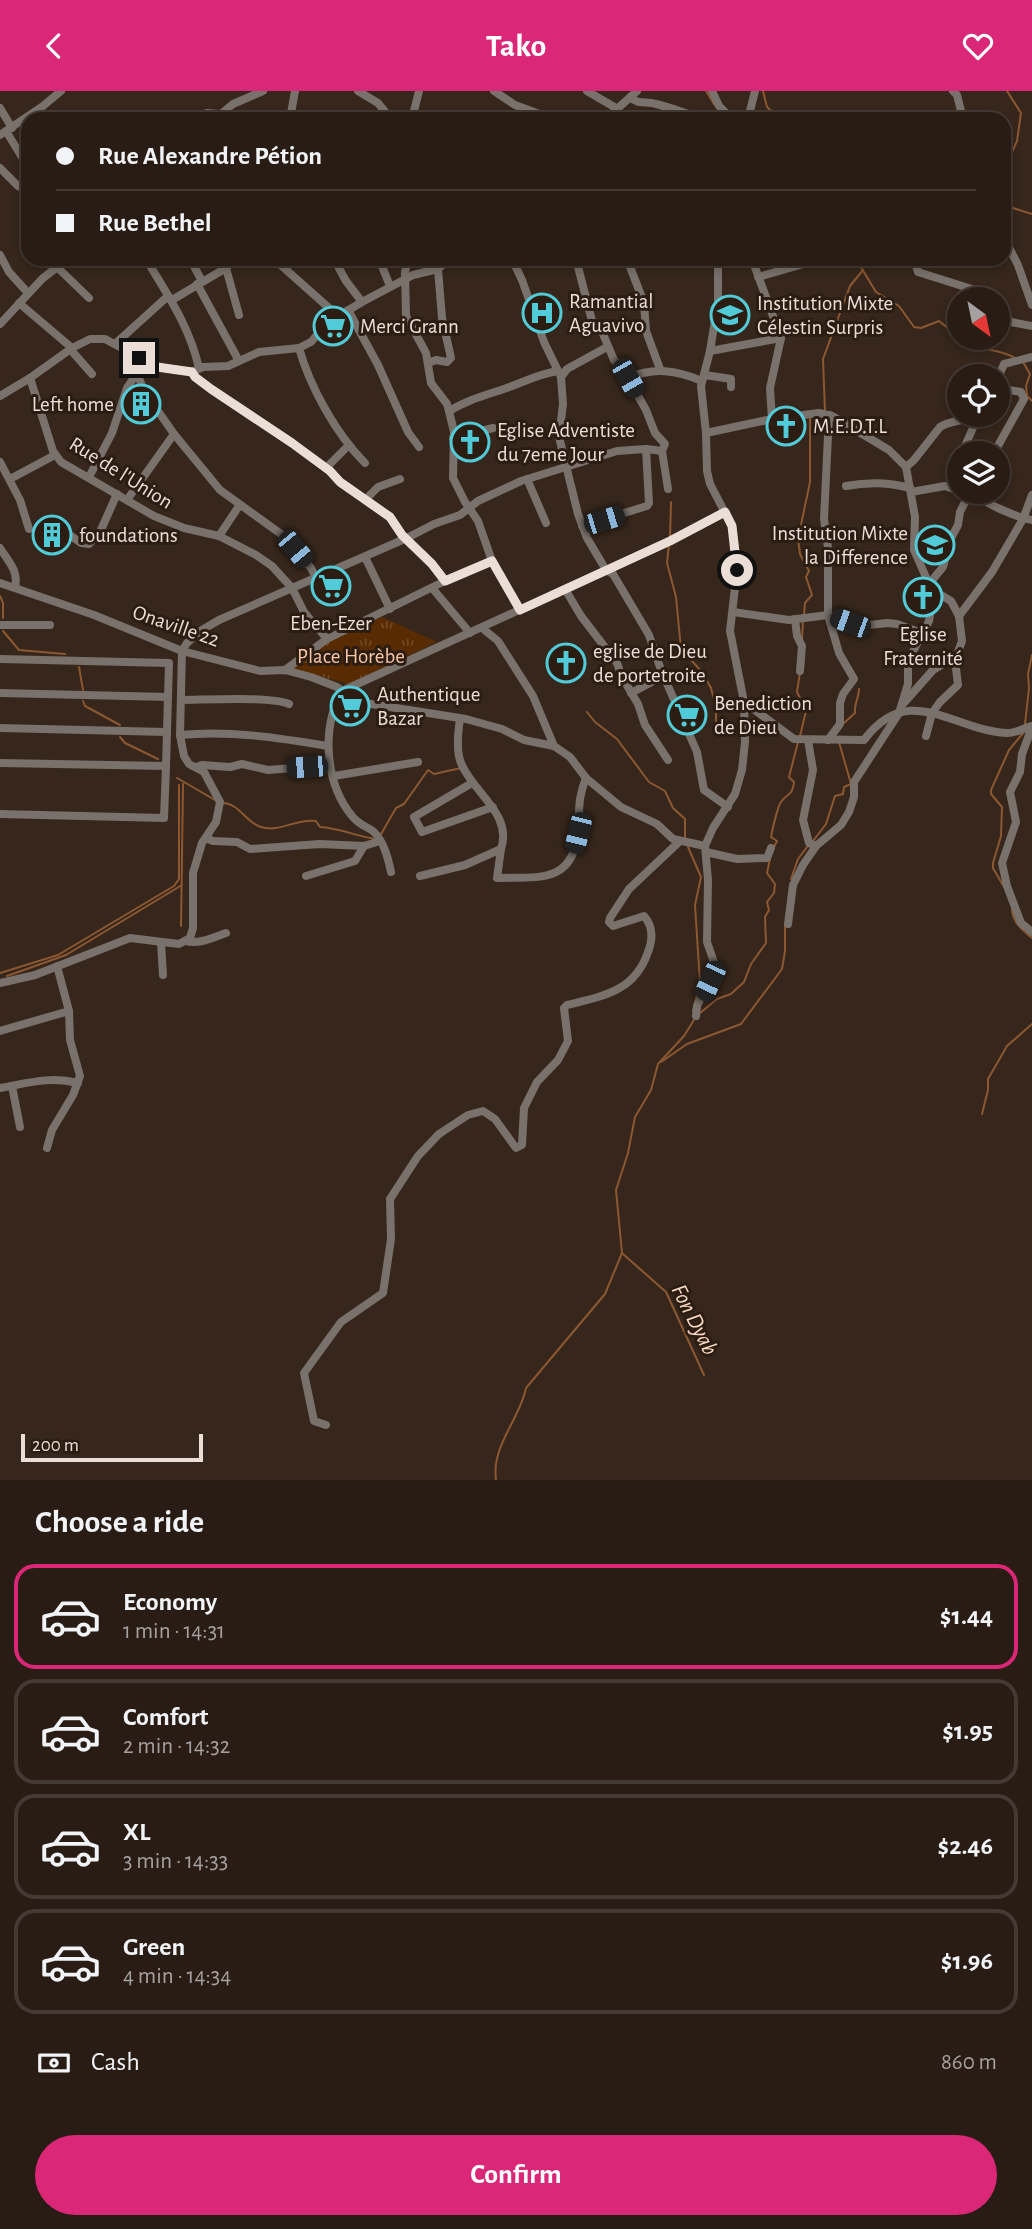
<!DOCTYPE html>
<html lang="en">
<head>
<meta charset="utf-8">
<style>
	:root { --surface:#281c14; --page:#342922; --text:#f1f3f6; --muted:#a5a1a0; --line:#443a34; --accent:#db2777 }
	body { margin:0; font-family:"Alegreya Sans",sans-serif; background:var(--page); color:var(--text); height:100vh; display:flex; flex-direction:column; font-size:26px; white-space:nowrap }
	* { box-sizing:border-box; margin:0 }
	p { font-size:23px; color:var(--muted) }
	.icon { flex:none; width:38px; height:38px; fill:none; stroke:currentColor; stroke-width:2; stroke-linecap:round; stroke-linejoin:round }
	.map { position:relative; height:1389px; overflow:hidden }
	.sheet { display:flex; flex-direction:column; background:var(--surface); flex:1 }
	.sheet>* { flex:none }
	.hud { position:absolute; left:21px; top:21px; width:990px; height:154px; border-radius:21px; box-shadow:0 4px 10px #0003,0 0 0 2px var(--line); display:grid; align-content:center; height:154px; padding:0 35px; background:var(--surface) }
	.needle { width:46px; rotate:147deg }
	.buttons { position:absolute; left:947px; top:196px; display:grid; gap:14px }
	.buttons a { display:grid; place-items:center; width:63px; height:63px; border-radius:50%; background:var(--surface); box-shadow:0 4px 10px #0003,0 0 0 2px var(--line); font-size:35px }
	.scale { position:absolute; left:21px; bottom:18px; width:182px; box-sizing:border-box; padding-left:7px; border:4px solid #eaded7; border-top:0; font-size:19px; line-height:24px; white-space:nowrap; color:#eaded7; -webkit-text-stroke:5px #2c1d12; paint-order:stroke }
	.end { position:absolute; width:32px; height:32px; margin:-16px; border:9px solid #eaded7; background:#111; box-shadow:0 0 0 4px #111 }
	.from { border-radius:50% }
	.car { position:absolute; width:21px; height:42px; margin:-21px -10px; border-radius:9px; box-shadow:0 0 5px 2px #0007; background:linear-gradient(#222 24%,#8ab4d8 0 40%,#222 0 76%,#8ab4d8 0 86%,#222 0) }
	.hud b { display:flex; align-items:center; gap:24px; height:66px; font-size:26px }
	.hud b+b { border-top:2px solid var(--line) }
	.hud i { width:18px; height:18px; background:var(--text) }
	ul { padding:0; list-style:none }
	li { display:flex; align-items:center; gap:21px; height:105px; margin:0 14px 10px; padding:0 21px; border:4px solid var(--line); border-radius:21px }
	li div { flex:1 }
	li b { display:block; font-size:26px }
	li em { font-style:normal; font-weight:700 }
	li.active { border-color:var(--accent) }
	li>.icon { width:63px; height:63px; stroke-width:1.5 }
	h2 { padding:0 35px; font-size:32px; line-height:84px }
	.pay { display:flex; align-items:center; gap:18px; height:77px; padding:0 35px; font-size:26px }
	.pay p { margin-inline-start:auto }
	.primary-button { display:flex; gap:14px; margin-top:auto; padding:14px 35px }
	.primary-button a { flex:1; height:80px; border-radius:42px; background:var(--accent); color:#fff; font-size:28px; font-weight:700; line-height:80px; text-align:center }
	header { display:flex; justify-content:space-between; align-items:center; height:91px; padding:0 35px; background:var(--accent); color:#fff; font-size:32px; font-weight:700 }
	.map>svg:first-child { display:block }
	.park { fill:url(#park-tufts) }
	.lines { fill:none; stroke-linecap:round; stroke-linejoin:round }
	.stream { stroke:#8c5832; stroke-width:2 }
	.minor { stroke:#79716b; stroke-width:8 }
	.route { stroke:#eaded7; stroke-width:9 }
	.labels { text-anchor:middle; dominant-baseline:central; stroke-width:6; stroke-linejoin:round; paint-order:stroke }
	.poi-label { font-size:21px; fill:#eaded7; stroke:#2c1d12; text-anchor:start }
	.street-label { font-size:21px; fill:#eaded7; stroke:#2c1d12 }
	.park-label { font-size:21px; fill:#f6c6a6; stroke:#2c1d12 }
	.water-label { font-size:23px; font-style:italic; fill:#fbdac5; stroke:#2c1d12 }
</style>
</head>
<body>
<header><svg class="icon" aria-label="back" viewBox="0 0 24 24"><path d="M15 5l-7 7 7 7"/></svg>Tako<svg class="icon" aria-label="heart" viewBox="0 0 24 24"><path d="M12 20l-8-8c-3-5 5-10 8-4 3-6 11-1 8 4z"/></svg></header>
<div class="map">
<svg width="1032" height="1389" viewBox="0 0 1032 1389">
	<defs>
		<pattern id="park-tufts" width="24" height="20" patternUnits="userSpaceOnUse" patternTransform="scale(1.75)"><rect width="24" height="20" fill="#592b02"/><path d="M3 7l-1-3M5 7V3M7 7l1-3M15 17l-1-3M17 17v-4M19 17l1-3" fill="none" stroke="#714926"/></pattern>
	</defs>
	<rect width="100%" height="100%" fill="#36261b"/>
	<path class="park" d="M382 526 437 551 348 593 290 577 323 552Z"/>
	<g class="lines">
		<g class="stream">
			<path d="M706 0 714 13"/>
			<path d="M763 0 767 16 780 28"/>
			<path d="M1004 79 1017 50 1021 22 1007 0"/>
			<path d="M1004 106 1013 117 1032 123"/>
			<path d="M856 168 876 201 899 215 914 236 921 237 939 230 959 246"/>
			<path d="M959 247C975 261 997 256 1015 267"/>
			<path d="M1023 271 1030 283 1026 295 1027 305 1032 310"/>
			<path d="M825 321 823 268 850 195 863 179"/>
			<path d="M670 447 671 411"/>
			<path d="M669 452 667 472 676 506 681 558 702 581 711 597 716 616V631"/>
			<path d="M0 505 3 512V527"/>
			<path d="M804 524 805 512 812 504 806 486 809 480 800 463 798 448 810 391V328"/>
			<path d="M3 540 19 559 65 563"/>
			<path d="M802 548 803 529"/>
			<path d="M79 576 83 599"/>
			<path d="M83 610 85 615 120 634"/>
			<path d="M587 621 595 631 617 648 649 691 665 700 673 717 685 728V747"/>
			<path d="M843 633 855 622C854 613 859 606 859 598"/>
			<path d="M1025 633 1029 597 1028 583 1032 564"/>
			<path d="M800 645 806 620 797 601 800 581"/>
			<path d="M120 646 125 652 158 668"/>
			<path d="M177 687 215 709"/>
			<path d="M223 712C239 712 246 732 261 736 280 742 296 727 316 730L320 736C339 737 356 745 375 748"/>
			<path d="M380 745 396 717 404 713 428 679 434 683 461 677"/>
			<path d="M813 750 826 733 835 705 843 703 844 696 851 693 839 651"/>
			<path d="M688 756 701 786 695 814 700 892 693 920"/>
			<path d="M774 756 777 750 771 746C772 740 778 714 781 711 788 701 792 706 794 691L789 686 798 651"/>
			<path d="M791 788 798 768 807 756"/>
			<path d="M1004 796 993 777V772L1001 745 1002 716 991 703V699L1009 659 1024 641"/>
			<path d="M1012 817C1012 831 1022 839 1032 847"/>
			<path d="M181 835 183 693"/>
			<path d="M0 882 58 864 174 795 179 788V694"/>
			<path d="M7 885 66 864 182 794"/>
			<path d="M700 922 717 908 731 903 744 891 751 873 766 852 765 826 769 819 767 811 774 802 775 793 767 782 770 768"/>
			<path d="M661 971 687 953 741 933 782 878 785 860V835"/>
			<path d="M982 1023 988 999V988L1007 955 1032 933"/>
			<path d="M623 1163 666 1201 704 1284"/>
			<path d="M496 1389C491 1355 520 1328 526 1297L605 1203 622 1162 616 1099 628 1062 635 1026 651 999 658 973 684 945 694 929"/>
		</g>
		<g class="minor">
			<path d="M358 0 378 12 391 28"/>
			<path d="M494 0 515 14 553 28"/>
			<path d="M587 0 616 17"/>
			<path d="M712 0 719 15 730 26 729 28"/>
			<path d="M953 0 957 4 963 28"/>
			<path d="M630 6C638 14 646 10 656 13 673 17 689 24 706 28"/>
			<path d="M0 17 12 37"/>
			<path d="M191 28 207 22 219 23"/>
			<path d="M215 28 233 13 263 0"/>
			<path d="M290 28 295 0"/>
			<path d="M412 28 419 0"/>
			<path d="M518 28 524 18"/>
			<path d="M606 28 637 0"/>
			<path d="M748 28 755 0"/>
			<path d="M6 40 28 76"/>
			<path d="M0 44 43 15 61 0"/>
			<path d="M0 77 18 95 28 99"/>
			<path d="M1004 147 1018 174 1032 214"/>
			<path d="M0 164 9 181 28 202"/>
			<path d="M146 168C168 205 189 234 199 277"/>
			<path d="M190 168 202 190"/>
			<path d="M274 168 338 225"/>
			<path d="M334 168 346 190 362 211"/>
			<path d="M379 168 390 195"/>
			<path d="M408 168 405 181 406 225 426 262 431 292 447 313 449 320 454 341 453 387 465 411 478 430 492 470 520 519"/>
			<path d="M512 168 522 189 544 251 561 286"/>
			<path d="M576 168 592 230 603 243 614 269 628 287 646 319 655 342 665 353 662 360 668 398"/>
			<path d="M627 168 644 212 646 240 660 278"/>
			<path d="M752 168 781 247 770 297 772 328"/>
			<path d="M914 168 918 181 978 200 988 208"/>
			<path d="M628 171 639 168"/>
			<path d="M57 176 89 207"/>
			<path d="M226 177 239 224"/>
			<path d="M758 186 800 174"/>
			<path d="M197 193 239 270"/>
			<path d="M172 209 226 177 234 168"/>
			<path d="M19 212 72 257"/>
			<path d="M998 217 1011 231 1032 235"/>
			<path d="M348 219 378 274 408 341 419 356"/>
			<path d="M0 233 43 187 68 168"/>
			<path d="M115 253 168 205"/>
			<path d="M607 256 567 278 561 286 563 313 559 346 578 423 587 447 606 479 613 483 649 544 661 579 697 661 704 699 728 716"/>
			<path d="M299 257C310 296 336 343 365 372"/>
			<path d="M70 258 92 283"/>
			<path d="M710 260 781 247"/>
			<path d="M140 267 137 282 144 300 174 343 220 399 281 443 311 477 316 487"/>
			<path d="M428 272 436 269 447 271 451 267 442 227 438 178"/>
			<path d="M192 281 196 286 211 298 285 347 330 380 340 391 390 426 402 444 432 473 445 490"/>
			<path d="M705 284 731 288V296"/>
			<path d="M30 287 53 360 61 371 154 425 184 437 219 445 256 464 272 475 292 497 304 521 327 548"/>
			<path d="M628 287C654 276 676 279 702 290"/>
			<path d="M998 287 1004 273 1032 266"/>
			<path d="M0 305 30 287 72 257 90 248H105L157 276 192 281 203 276 228 275 259 261 299 257 311 251 327 232 362 211 413 184 438 178 449 168"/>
			<path d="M449 320C468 309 480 306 501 299 520 293 537 283 558 280"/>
			<path d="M706 342 772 328 819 322 832 325 889 359 906 376 915 426 914 459 929 493 934 500 951 510 959 525 962 550 955 569 958 594 940 611 932 622 926 645"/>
			<path d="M453 347 493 337"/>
			<path d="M962 362 976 330 974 325"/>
			<path d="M994 362 1024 308 1021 301 1009 299 998 291"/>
			<path d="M0 371 20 409 29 438"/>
			<path d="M906 376 914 369 940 336C950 329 964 331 974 324"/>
			<path d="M326 377 348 355"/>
			<path d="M89 386 112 342 127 297 137 282"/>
			<path d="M10 388 55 364"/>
			<path d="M527 388 546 432"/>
			<path d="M846 395C867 391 889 391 910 397"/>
			<path d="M911 401 945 395 959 400"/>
			<path d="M975 402C982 412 1019 427 1032 429"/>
			<path d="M366 408 378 396 400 388"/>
			<path d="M127 409 174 343"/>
			<path d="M50 430 81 452 89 453 100 441 117 403"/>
			<path d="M582 435 647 415 649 412 646 358"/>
			<path d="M219 445 239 415"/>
			<path d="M0 457C8 470 19 480 15 496"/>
			<path d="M365 466 390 518"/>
			<path d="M0 492 94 524 182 560 260 580 285 579 311 586 337 596 358 611 466 628 502 638 524 649 554 655 570 666 586 687 621 716 657 733 673 748 705 755"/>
			<path d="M929 493 943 476 951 447 958 434 960 421 969 403"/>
			<path d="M433 498 470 542"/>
			<path d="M565 498 581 525 617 572 622 586 638 613 645 634 668 669"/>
			<path d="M733 521 789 529 828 524 861 535 887 532 897 533 922 542"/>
			<path d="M959 525 992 481 1023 428 1032 404"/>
			<path d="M795 528 797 545 802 555 800 580"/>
			<path d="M0 534H50"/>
			<path d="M482 537 498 550 533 605 554 655"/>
			<path d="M0 568 169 572 168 606"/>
			<path d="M285 579 327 548 445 490 492 470"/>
			<path d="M342 600 670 450 725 421"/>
			<path d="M342 600C321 637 325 692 352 725 360 735 367 735 374 741 384 751 388 767 391 781"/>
			<path d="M0 602 168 606 166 675 0 672"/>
			<path d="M631 602 663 585"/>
			<path d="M181 609C205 609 270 605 289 613"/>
			<path d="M744 611 794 648 864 649C909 589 952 639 1006 642 1014 643 1024 637 1032 635"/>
			<path d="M903 613 933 579 958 564"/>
			<path d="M1032 636 1022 663 1020 681 1010 701 1016 731 1002 772 1007 795 1021 832 1032 841"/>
			<path d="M0 637 167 641"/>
			<path d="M180 644C229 639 280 647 328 655"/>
			<path d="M808 649 813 679 803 729 809 752 816 755"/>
			<path d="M828 649 840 633V612L843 603 854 588 839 562 828 524V457L824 428 829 324"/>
			<path d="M196 676 202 674 230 676 242 673 268 679 330 674"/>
			<path d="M334 685 418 671"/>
			<path d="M472 692 414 726 422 741 493 716"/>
			<path d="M0 723 164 727 166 675"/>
			<path d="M206 747 213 750 237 751 250 758 320 753 364 755 380 750"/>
			<path d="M501 758 497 787C538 786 573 793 578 741 580 719 577 709 586 687"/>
			<path d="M706 761 737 768 767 767 771 757"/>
			<path d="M306 785 355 770 364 755"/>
			<path d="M420 785 465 774 501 758C513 723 473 702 461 672 456 660 458 641 460 628"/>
			<path d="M788 833 793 794 803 774 816 755 841 734 849 721 854 706V691L899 622 908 593V570L929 530 934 500"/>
			<path d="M186 850C198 854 214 846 226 842"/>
			<path d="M161 851 163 884"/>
			<path d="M0 892 35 884 130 847 179 853 190 847 193 837V782L202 752 216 731 220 711 204 681 189 673 184 665 180 644 182 560 187 552 202 539 219 529 407 447 434 433 460 424 478 410 521 390 617 360 646 358 662 360"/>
			<path d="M696 925 697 915 716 877 707 851 708 789 705 755 713 737 735 703 742 679 745 651 744 611 730 540 737 479 734 450 732 435 710 393 707 380 706 342 701 295 710 260 718 211V168"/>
			<path d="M0 940 69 920"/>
			<path d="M12 995 20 1036"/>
			<path d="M0 997C28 992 50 985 78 992"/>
			<path d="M47 1057 52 1039 73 1004 80 985 70 949 69 920 57 875"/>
			<path d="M326 1334 314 1330 304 1282 341 1231 383 1202 391 1148 390 1108 418 1065 439 1043 468 1024 483 1020 495 1028 516 1057 522 1054 524 1017 537 991 558 969 568 950 564 917 567 914C604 905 635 900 648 861 653 848 653 835 644 825L613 835 609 831 610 827 629 798 680 750"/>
		</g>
	</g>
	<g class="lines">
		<path class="route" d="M139 267 157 276 192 281 195 286 211 298 292 352 330 380 340 391 390 426 402 444 432 473 445 490 492 470 520 519 670 450 725 421 732 435 737 479"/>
	</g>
	<defs>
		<symbol id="hospital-ring" viewBox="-11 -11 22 22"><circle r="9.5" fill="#2c1d12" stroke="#52cbd8" stroke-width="1.5"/><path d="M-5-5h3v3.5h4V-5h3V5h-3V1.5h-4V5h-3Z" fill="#52cbd8"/></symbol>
		<symbol id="school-ring" viewBox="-11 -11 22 22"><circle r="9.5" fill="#2c1d12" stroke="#52cbd8" stroke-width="1.5"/><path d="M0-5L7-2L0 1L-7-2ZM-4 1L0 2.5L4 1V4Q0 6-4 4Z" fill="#52cbd8"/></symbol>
		<symbol id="supermarket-ring" viewBox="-11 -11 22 22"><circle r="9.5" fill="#2c1d12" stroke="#52cbd8" stroke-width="1.5"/><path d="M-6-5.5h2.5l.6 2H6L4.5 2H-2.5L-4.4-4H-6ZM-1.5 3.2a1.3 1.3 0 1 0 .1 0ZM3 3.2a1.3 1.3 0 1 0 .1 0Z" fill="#52cbd8"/></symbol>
		<symbol id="building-ring" viewBox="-11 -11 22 22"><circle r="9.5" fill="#2c1d12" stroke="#52cbd8" stroke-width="1.5"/><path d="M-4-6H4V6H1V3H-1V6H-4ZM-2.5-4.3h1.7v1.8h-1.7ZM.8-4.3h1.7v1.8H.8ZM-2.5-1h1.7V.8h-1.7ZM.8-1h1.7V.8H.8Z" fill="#52cbd8"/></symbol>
		<symbol id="church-ring" viewBox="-11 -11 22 22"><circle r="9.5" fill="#2c1d12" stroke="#52cbd8" stroke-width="1.5"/><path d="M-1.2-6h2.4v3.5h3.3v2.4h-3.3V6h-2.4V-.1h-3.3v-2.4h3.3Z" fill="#52cbd8"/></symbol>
	</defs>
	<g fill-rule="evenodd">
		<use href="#hospital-ring" x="520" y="200" width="44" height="44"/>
		<use href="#school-ring" x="708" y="202" width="44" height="44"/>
		<use href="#supermarket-ring" x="311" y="213" width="44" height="44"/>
		<use href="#building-ring" x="119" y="291" width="44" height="44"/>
		<use href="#church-ring" x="764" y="313" width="44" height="44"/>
		<use href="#church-ring" x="448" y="329" width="44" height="44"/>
		<use href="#building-ring" x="30" y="422" width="44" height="44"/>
		<use href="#school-ring" x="913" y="432" width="44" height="44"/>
		<use href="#supermarket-ring" x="309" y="473" width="44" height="44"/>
		<use href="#church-ring" x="901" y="484" width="44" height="44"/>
		<use href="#church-ring" x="544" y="550" width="44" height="44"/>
		<use href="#supermarket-ring" x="328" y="593" width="44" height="44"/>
		<use href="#supermarket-ring" x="665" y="602" width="44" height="44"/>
	</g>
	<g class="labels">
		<g class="poi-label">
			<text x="569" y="210">Ramantial<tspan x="569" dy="24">Aguavivo</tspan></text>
			<text x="757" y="212">Institution Mixte<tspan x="757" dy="24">Célestin Surpris</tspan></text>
			<text x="360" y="235">Merci Grann</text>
			<text x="114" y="313" text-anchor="end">Left home</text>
			<text x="813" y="335">M.E.D.T.L</text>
			<text x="497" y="339">Eglise Adventiste<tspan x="497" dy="24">du 7eme Jour</tspan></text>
			<text x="908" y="442" text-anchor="end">Institution Mixte<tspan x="908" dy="24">la Difference</tspan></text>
			<text x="79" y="444">foundations</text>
			<text x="331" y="532" text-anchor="middle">Eben-Ezer</text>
			<text x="923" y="543" text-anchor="middle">Eglise<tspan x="923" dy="24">Fraternité</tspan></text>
			<text x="593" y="560">eglise de Dieu<tspan x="593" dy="24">de portetroite</tspan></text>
			<text x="377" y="603">Authentique<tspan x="377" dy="24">Bazar</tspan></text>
			<text x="714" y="612">Benediction<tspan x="714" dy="24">de Dieu</tspan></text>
		</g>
		<g class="street-label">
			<text transform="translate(121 382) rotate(32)">Rue de l'Union</text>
			<text transform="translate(176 535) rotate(19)">Onaville 22</text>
		</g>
		<g class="park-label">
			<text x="351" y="565">Place Horèbe</text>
		</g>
		<g class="water-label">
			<text transform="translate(694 1229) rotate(63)">Fon Dyab</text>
		</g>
	</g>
</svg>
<div class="buttons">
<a><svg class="needle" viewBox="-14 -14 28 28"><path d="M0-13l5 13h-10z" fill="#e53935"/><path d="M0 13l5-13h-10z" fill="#a5a1a0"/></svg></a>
<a><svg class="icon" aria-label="locate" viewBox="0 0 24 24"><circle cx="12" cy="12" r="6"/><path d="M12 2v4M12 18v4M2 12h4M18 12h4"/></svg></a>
<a><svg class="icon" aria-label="layers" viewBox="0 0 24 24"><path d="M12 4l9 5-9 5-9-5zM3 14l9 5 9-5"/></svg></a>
</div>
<div class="scale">200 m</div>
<i class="end from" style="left:737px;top:479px"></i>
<i class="end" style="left:139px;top:267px"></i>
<i class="car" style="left:628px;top:287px;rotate:150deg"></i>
<i class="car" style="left:604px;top:429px;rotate:73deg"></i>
<i class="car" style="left:295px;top:458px;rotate:140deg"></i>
<i class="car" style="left:850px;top:532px;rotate:290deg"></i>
<i class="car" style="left:307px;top:676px;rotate:266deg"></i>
<i class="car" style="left:578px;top:742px;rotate:194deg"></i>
<i class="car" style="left:710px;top:890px;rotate:205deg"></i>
<div class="hud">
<b><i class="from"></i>Rue Alexandre Pétion</b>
<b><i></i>Rue Bethel</b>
</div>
</div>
<section class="sheet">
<h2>Choose a ride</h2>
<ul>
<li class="active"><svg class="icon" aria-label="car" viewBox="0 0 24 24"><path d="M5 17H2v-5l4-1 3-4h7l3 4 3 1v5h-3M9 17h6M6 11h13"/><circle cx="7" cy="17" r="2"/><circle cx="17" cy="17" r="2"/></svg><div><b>Economy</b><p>1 min · 14:31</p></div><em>$1.44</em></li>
<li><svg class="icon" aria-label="car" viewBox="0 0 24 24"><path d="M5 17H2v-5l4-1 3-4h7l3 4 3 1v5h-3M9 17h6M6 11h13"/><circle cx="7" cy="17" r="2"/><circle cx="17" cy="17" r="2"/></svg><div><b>Comfort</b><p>2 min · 14:32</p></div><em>$1.95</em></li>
<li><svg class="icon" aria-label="car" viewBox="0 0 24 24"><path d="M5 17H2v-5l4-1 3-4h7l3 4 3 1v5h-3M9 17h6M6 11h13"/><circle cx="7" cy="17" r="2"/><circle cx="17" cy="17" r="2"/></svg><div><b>XL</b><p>3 min · 14:33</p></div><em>$2.46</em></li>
<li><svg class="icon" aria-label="car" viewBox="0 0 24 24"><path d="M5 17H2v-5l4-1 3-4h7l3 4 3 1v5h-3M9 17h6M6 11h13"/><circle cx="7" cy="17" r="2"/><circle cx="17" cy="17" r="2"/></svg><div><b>Green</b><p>4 min · 14:34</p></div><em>$1.96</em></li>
</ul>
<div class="pay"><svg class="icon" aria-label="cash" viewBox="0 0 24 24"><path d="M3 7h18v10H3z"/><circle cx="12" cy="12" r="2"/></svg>Cash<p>860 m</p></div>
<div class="primary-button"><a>Confirm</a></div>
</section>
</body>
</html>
